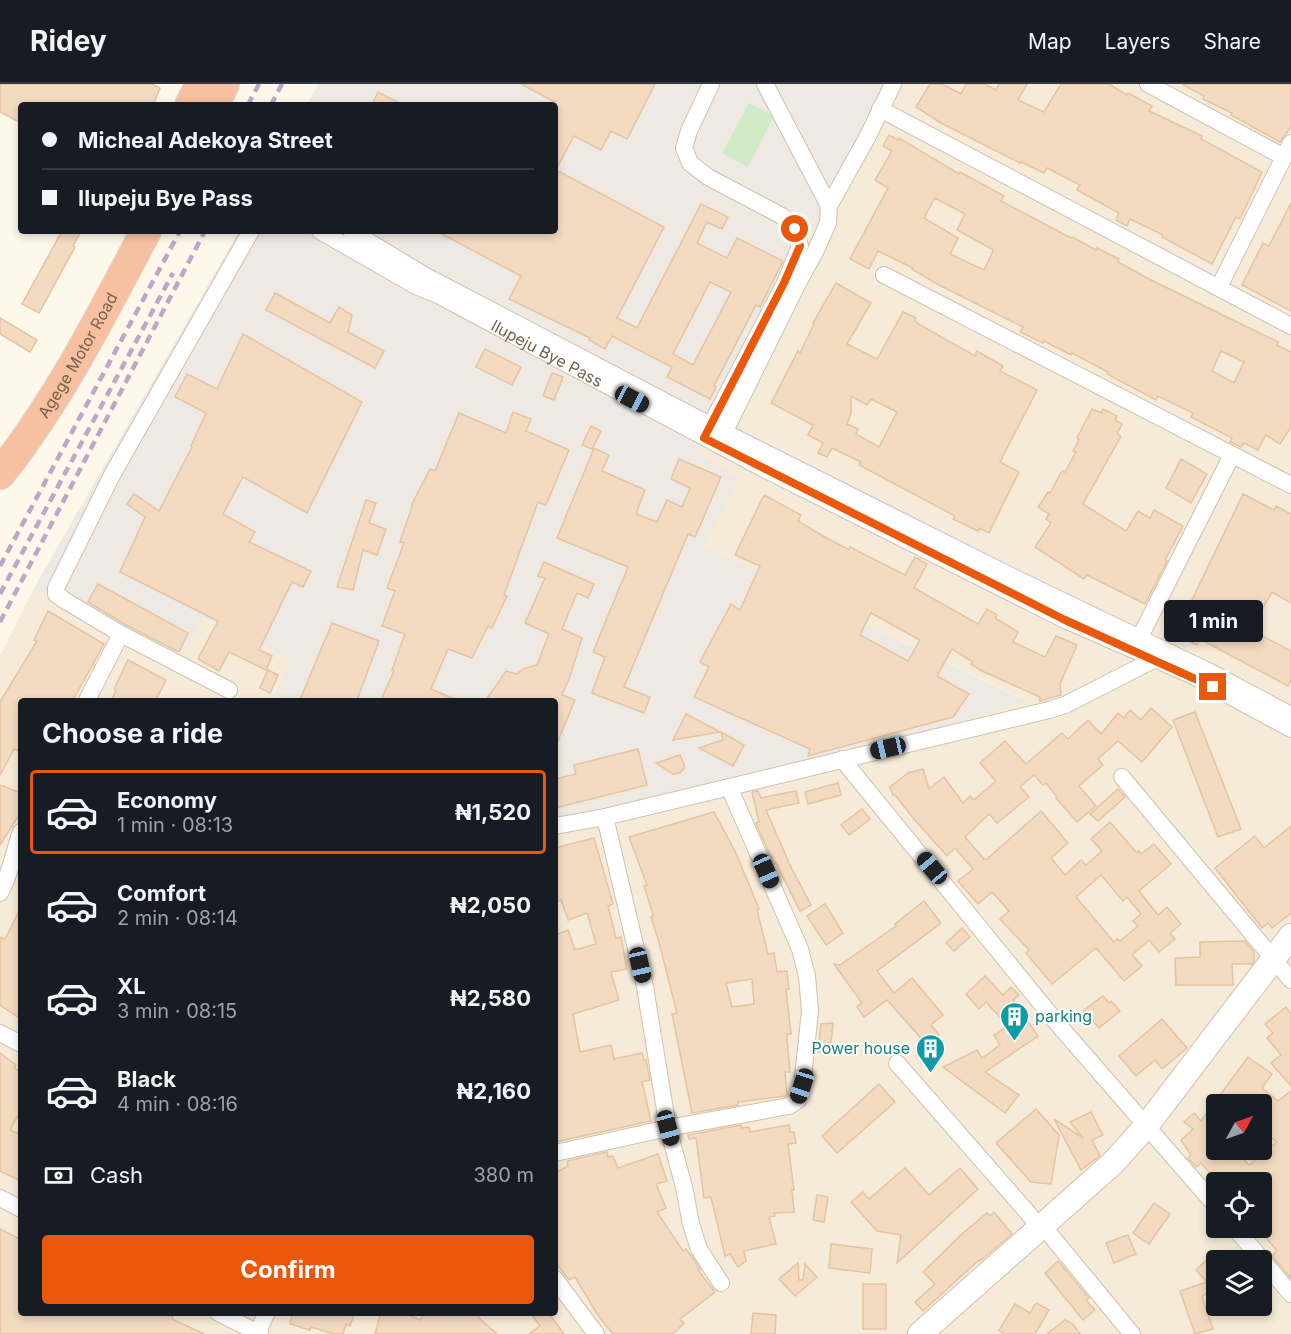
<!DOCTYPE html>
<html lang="en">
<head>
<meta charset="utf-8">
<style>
	:root { --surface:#171b24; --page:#242831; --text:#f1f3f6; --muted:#9ea1a6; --line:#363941; --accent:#ea580c }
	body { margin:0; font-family:Inter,sans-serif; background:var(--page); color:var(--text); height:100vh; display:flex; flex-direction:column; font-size:22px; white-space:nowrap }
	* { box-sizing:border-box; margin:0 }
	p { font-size:20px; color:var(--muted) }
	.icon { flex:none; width:33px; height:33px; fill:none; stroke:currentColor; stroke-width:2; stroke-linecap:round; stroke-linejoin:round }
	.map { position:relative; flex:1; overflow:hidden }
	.drawer { position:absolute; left:18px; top:614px; width:540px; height:618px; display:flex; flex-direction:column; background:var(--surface); border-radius:6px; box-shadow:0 3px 9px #0003 }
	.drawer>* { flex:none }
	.guide { position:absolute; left:18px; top:18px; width:540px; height:132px; border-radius:6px; box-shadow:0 3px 9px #0003; display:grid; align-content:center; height:132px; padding:0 24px; background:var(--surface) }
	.needle { width:39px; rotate:50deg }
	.fabs { position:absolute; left:1206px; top:1010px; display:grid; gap:12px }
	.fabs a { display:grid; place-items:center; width:66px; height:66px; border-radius:6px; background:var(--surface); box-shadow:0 3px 9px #0003; font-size:30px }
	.end { position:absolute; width:27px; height:27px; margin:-14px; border:8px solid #ea580c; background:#fff; box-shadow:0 0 0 3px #fff }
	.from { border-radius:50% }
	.bubble { position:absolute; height:42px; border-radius:6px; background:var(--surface); box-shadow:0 3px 9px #0003; font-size:20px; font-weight:700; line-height:42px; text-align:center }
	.car { position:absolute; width:18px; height:36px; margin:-18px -9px; border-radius:8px; box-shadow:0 0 4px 2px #0007; background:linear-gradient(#222 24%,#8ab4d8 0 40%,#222 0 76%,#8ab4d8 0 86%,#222 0) }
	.guide b { display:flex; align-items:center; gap:21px; height:57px; font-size:22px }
	.guide b+b { border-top:2px solid var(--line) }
	.guide i { width:15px; height:15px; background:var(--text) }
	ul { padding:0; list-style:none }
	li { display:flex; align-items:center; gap:18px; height:84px; margin:0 12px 9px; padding:0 12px; border:3px solid transparent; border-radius:6px }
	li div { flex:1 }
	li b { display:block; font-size:22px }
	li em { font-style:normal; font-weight:700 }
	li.current { border-color:var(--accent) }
	li>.icon { width:54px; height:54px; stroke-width:1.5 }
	h2 { padding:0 24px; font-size:27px; line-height:72px }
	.pay { display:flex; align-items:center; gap:15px; height:66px; padding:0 24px; font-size:22px }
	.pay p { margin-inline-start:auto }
	.action { display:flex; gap:12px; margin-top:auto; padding:12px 24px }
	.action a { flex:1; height:69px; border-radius:6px; background:var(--accent); color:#fff; font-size:24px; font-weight:700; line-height:69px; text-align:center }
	header { display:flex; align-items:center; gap:36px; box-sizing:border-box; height:84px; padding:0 30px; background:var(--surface); border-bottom:2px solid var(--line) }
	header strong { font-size:28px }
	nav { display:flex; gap:33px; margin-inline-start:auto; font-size:21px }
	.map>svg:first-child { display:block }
	.residential { fill:#f5ebd8; fill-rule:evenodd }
	.industrial { fill:#eee9e3 }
	.green { fill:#d2ebc7 }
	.building { fill:#f3dbc1; stroke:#e6c3a1; stroke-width:1.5; fill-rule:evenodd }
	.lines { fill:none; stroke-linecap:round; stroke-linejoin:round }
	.street-casing { stroke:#d0c1ae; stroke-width:18 }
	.secondary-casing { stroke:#d3c2ac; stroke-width:26 }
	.highway-casing { stroke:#dcd6d0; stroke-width:32 }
	.street { stroke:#fff; stroke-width:16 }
	.secondary { stroke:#fff; stroke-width:24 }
	.highway { stroke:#f7c1a1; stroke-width:30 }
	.rail { stroke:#bda6c8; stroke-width:4.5; stroke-dasharray:9 6; stroke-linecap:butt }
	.route { stroke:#ea580c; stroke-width:8 }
	.labels { text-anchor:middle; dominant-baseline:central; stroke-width:4.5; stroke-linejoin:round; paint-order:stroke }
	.street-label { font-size:16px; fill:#79614c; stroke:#fffbf1 }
	.culture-label { font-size:16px; fill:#0d838f; stroke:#fffbf1; text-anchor:start }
</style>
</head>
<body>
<header>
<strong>Ridey</strong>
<nav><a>Map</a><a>Layers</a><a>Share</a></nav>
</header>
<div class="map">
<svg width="1291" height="1250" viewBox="0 0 1291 1250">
	<rect width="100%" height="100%" fill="#fdf8ea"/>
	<path class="residential" d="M891 0H1291V1250H0V572L34 504 174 584 202 534 290 576 272 616H21V1228H555V739L1026 616 704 463 737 395 697 370ZM1216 1020H1262V1065H1216ZM1216 1098H1262V1143H1216ZM1216 1176H1262V1221H1216Z"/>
	<path class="industrial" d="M318 0H891L697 369 738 394 704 463 1027 617 776 692 555 739V616H272L290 576 203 534 174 584 34 504 239 147H555V21H307Z"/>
	<path class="green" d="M749 19 774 32 748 83 722 69Z"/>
	<g class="building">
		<path d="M0 0H152L160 4 153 21H21V39L0 28Z"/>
		<path d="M521 0H655L627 55 611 47 601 66 574 52 556 86 664 143 617 234 637 244 701 120 728 133 722 145 707 138 697 159 727 174 737 154 783 177 760 223 756 221 714 302 716 303 710 315 667 293 672 283 612 252 605 265 589 256 590 254 509 215 521 192 436 147H555V18ZM710 198 731 208 693 281 673 270Z"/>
		<path d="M930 0H942L961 10 966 0H984L996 6 999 0H1027L1018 16 1044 28 1061 0H1109L1127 11 1128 9 1152 22 1149 27 1202 52 1201 55 1262 88 1240 135 1236 133 1212 180 1162 153 1163 151 1130 135 1127 142 1116 136 1119 129 1077 106 1080 101 1047 84 1044 89 1021 78 1020 79 941 39 916 23Z"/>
		<path d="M1182 0H1291V43L1280 58 1231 31 1232 29 1203 15 1204 12Z"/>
		<path d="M378 8 403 21H372Z"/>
		<path d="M889 51 898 56 899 54 959 90 960 88 1004 112 1001 117 1071 154 1072 153 1096 166 1097 164 1119 175 1118 178 1147 194 1278 258 1277 261 1291 268V343L1280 360 1266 351 1258 366 1244 359 1241 363 1230 358 1232 354 1191 333 1193 329 1158 312 1156 316 1107 290 1108 288 1072 269 1071 271 1044 257 1043 259 1020 248 1023 243 937 200 912 185 913 184 878 167 869 185 850 175 888 104 875 96 892 67 883 62ZM935 114 965 130 957 146 992 165 993 167 984 186 950 170 958 154 924 134ZM1221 267 1244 278 1234 299 1212 287Z"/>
		<path d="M1291 119V227L1242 201 1263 159 1269 162Z"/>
		<path d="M62 147H81L73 162 75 163 39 229 22 220Z"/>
		<path d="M836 199 871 219 847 260 877 275 903 228 916 234 915 237 920 241 975 272 977 267 1003 282 1000 287 1037 306 1000 378 1019 388 989 449 979 444 978 447 953 435 955 432 859 381 861 378 832 364 827 373 818 369 823 359 808 351 813 341 771 319 798 267 800 269 814 240 813 239ZM851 312 867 321 871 315 897 328 879 363 856 350 858 345 847 340 851 329Z"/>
		<path d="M275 209 330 239 339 223 352 231 348 248 384 267 375 284 266 226Z"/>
		<path d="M0 234 37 256 30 268 0 250Z"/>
		<path d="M243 250 362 318 307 429 243 393 223 430 255 448 249 458 311 487 303 503 292 498 259 566 272 572 266 586 229 568 219 587 198 575 218 537 120 488 145 433 127 420 134 410 159 427 192 363 191 362 206 329 175 313 187 290 217 305Z"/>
		<path d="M485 265 521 283 512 301 476 283Z"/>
		<path d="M552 289 563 293 554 316 543 312Z"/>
		<path d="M1092 325 1101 329 1103 325 1117 332 1115 336 1122 340 1117 350 1121 352 1083 420 1126 447 1138 427 1150 434 1154 426 1183 442 1165 476 1167 477 1145 520 1087 491 1084 495 1035 463 1051 439 1046 435 1049 430 1038 423 1048 408 1050 409 1062 387 1065 388 1076 368 1073 367 1079 356 1077 354Z"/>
		<path d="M513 328 531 335 526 347 569 366 546 421 538 418 504 511 507 512 492 544 488 542 472 574 448 565 431 605 457 616H381L394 587 392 586 405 550 382 542 395 507 387 504 404 459 400 458 413 420H412L430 385 435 387 459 329 506 349Z"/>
		<path d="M591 342 601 347 592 365 582 361Z"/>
		<path d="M594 364 609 371 602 387 645 406 636 430 657 438 667 416 682 423 690 404 671 395 679 375 721 393 695 453 688 450 624 603 650 613 644 629 592 609 605 573 593 568 628 483 557 454Z"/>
		<path d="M1181 375 1207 390 1191 419 1166 404Z"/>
		<path d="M1243 410 1274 426 1276 422 1291 430V519L1272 508 1251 546 1291 567V596L1288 602 1200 555 1197 561 1187 556 1189 550 1178 545Z"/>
		<path d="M764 411 801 431 798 437 823 452 849 466 850 463 905 491 915 473 927 480 914 504 978 540 987 525 997 531 995 534 1018 548 1013 558 1045 573 1056 552 1077 561 1060 600 1061 611 1040 617V613L982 587 971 580 973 578 952 565 937 592 969 610 953 633 808 672 810 665 694 613 709 583 700 578 731 520 740 526 760 482 735 471ZM871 529 920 556 908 577 860 551Z"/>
		<path d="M366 416 376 419 369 439 386 445 377 471 363 466 353 506 337 503Z"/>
		<path d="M544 478 594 500 588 514 577 509 562 545 582 554 569 595 562 611 575 616 555 664V616H486L506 587 517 590 523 585 537 581 549 550 525 539 545 494 538 492Z"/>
		<path d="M98 500 188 549 179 568 126 541 88 518Z"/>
		<path d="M48 527 104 560 73 616H21V668L14 665 0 691V618L37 557 34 556Z"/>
		<path d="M332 539 379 557 357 616H300Z"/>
		<path d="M128 576 166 596 156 616H112L116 606 114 605Z"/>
		<path d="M268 586 278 591 270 609 260 604Z"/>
		<path d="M1151 624 1172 643 1142 678 1118 657 1098 675 1103 681 1079 702 1096 722 1077 738 1056 714 1057 713 1046 699 1043 701 1034 691 1020 703 1029 713 997 739 989 730 965 753 984 775H987L1041 727 1068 759 1051 774 1065 791 1081 776 1086 781 1102 767 1091 755 1110 738 1137 769 1139 767 1141 770 1154 760 1171 780 1139 807 1158 831 1167 823 1181 840 1170 849 1175 855 1159 868 1149 856 1132 871 1142 882 1124 897 1096 864 1052 900 1026 869 1029 866 1000 835 1009 827 992 808 978 820 958 797 973 785 955 764 947 772 914 735 895 711H893L890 703 908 689 923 685 929 705 944 693 963 719 970 712 974 716 996 697 980 679 1005 657 1026 680 1062 649 1068 655 1088 636 1101 650 1118 629 1124 634 1130 626 1141 636ZM1101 791 1123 817 1127 813 1141 830 1133 837 1138 842 1120 857 1117 855 1114 858 1076 813Z"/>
		<path d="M1195 628 1241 745 1218 753 1173 636Z"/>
		<path d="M686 630 720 648 673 656Z"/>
		<path d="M721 648 744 661 733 682 699 664 723 656Z"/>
		<path d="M638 665 647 701 555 724V695L576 690 574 681Z"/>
		<path d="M680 671 685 683 680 689 673 690 656 679Z"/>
		<path d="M838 699 841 711 808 720 805 708Z"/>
		<path d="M0 701 21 709V728L0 761Z"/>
		<path d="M1118 705 1125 713 1098 737 1090 730Z"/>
		<path d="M758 707 761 714 796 707 799 719 766 726 790 781 811 821 800 827 776 779 774 780 756 739 759 738 752 708Z"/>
		<path d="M862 725 870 735 849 751 841 741Z"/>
		<path d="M714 728 736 769 759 825 757 826 768 870 774 869 777 888 787 887 789 905H786L791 950H787V955L790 988H785L787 1011 785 1012 738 1018V1021L692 1029 672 930 677 929 659 858 651 833 653 832 651 824 644 802 647 801 629 753ZM752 895 754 920 732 923 726 899Z"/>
		<path d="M1291 742V829L1272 844 1268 839 1262 844 1215 784 1255 752 1264 764Z"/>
		<path d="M594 754 613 820 608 822 616 854 621 853 627 885 611 888 619 916 573 930 580 968 611 961 614 975 642 969 644 976H646L650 996 642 998 651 1037 555 1058V851L568 846 575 866 596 860 587 829 568 836 561 816 555 818V764Z"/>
		<path d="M924 817 941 839 877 887 894 909 912 894 943 931 931 941 939 951 927 961 887 916 864 933 857 923 862 919 834 880 840 881 896 842 895 840Z"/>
		<path d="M825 820 843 849 826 861 807 832Z"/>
		<path d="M21 823V935L0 921V853L5 855Z"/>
		<path d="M962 844 970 853 954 867 946 859Z"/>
		<path d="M1245 857 1254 868V877L1252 880H1232L1233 901H1176L1175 874 1200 873V858Z"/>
		<path d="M985 892 1003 911 1011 903 1019 911 1013 916 1038 952 985 988 1019 1011 1005 1029 943 983 977 966 982 974 1000 961 994 951 1008 942 986 918 979 925 966 910Z"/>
		<path d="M1103 912 1109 919 1111 917 1120 927 1099 944 1084 926Z"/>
		<path d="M1286 923 1291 930V1002L1271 979 1281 971 1267 954 1273 949 1265 940Z"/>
		<path d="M1162 935 1187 964 1162 985 1155 976 1136 992 1119 972Z"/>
		<path d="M833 939 830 968H818L821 940Z"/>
		<path d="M0 969 16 981 14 984 21 988V1026L10 1046 21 1051V1097L0 1087Z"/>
		<path d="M1248 973 1272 990 1262 1004 1278 1017 1291 1007V1194L1272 1172 1277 1167 1262 1149V1098H1218L1201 1079 1196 1083 1188 1074 1191 1071 1181 1056 1193 1045 1184 1038 1194 1029 1201 1037ZM1216 1020H1262V1046L1277 1058 1249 1081 1234 1065H1216Z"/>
		<path d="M879 1000 895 1018 837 1069 822 1052Z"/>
		<path d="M1036 1025 1059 1051 1051 1100 1031 1098 996 1059Z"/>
		<path d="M1091 1028 1103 1051 1092 1056 1100 1072 1081 1086 1054 1035 1083 1054 1070 1038Z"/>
		<path d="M741 1041V1044L749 1043 750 1048 789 1041 790 1048H794L796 1059 788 1060 794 1106H792L794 1128 774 1129 775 1132 769 1133 776 1160 744 1167 746 1177 738 1183 730 1170 725 1172 711 1113 704 1114 696 1054 689 1055 688 1051Z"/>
		<path d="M607 1068 608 1073 613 1072 618 1084 658 1070 667 1097 656 1100 666 1124 657 1128 683 1167 686 1165 689 1169 700 1185 698 1186 715 1208 680 1235 684 1240 672 1250H613L597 1230 575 1193 569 1196 555 1178V1089L568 1082 567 1077Z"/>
		<path d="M905 1084 929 1111 960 1084 978 1105 897 1179 901 1151 877 1147 851 1118 863 1108 869 1115Z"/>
		<path d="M817 1111 828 1113 824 1138 813 1136Z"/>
		<path d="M1154 1119 1170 1130 1149 1160 1133 1149Z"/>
		<path d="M994 1128 1012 1150 980 1177 979 1176 923 1227 915 1218 935 1200 923 1188 963 1149 987 1129 990 1132Z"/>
		<path d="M0 1145 21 1156V1228H173L172 1235 204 1250H0Z"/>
		<path d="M1128 1151 1136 1170 1114 1179 1106 1159Z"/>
		<path d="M831 1160 872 1165 870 1189 829 1184Z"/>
		<path d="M1216 1167V1209L1212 1204 1202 1213 1213 1245 1195 1250 1180 1207 1207 1198 1196 1186Z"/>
		<path d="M1058 1177 1089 1214 1086 1216 1095 1226 1083 1236 1045 1189Z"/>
		<path d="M798 1179 799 1196H803L805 1180 817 1193 795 1212 779 1195Z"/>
		<rect x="863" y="1200" width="23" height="45"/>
		<path d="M1036 1219 1049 1226 1035 1250H1004L999 1246 1015 1220 1030 1229Z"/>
		<path d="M293 1228H355L350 1242 346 1240 343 1250H334L311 1243 310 1246 290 1240Z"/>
		<path d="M381 1228H402L420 1236 425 1228H482L478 1233 497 1250H375Z"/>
		<path d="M530 1228H548L564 1250H529L540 1242Z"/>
		<path d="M753 1229 776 1231 775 1250H751Z"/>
		<path d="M1065 1236 1073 1240 1080 1250H1047Z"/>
	</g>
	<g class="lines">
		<defs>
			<g id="street">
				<path d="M765 0 829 122"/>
				<path d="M1148 0 1284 73"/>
				<path d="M880 25 1291 242"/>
				<path id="s1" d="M320 147 416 202 438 211 762 384 1065 536 1193 592 1291 645"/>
				<path d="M351 147 424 191 710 341 1011 492 1210 588 1291 631"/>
				<path d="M884 191 1291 401"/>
				<path d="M1219 203 1291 59"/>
				<path d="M705 352 785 199 800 162 795 145 782 132 708 93 690 79 684 64 689 47 711 0"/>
				<path d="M720 357 796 203 816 166 828 139 829 122 868 52 893 0"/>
				<path d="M1139 555 1232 371"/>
				<path d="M229 606 121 550 64 516 56 510V504L112 391 251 147"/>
				<path d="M87 616 121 550"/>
				<path d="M842 675 1062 945 1216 1122"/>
				<path d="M1122 693 1291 896"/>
				<path d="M605 733 645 903 668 1044 684 1103 691 1140 699 1165 721 1199"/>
				<path d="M555 742 605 733 1049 626 1065 621 1161 572"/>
				<path d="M0 809C11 790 13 769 21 748"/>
				<path d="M0 949 21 960"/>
				<path d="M897 979 1041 1144"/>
				<path d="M555 1069 668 1044 789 1022 798 1016 802 1002 810 927 807 892 800 865 729 703"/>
				<path d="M0 1114 21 1125"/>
				<path d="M1043 1142 1132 1250"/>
				<path d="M1234 1143 1291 1210"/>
				<path d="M555 1195 596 1250"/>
				<path d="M217 1228 260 1250"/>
				<path d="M257 1250 267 1228"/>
			</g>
			<path id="secondary" d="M920 1250 1113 1079 1147 1041 1291 852"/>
			<g id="highway">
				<path d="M190 21 201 0"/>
				<path d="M214 21 224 0"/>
				<path id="s2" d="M0 390C59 316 102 230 146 147"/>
			</g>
		</defs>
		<use href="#street" class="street-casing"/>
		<use href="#secondary" class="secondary-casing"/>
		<use href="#highway" class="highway-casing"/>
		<use href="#street" class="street"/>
		<use href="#secondary" class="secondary"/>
		<use href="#highway" class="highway"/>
		<g class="rail">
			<path d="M248 21 259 0"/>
			<path d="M271 21 282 0"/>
			<path d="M0 482 180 147"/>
			<path d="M0 510 173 189"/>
			<path d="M0 538 205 147"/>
		</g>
	</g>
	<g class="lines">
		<path class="route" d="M795 145 800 162 784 199 704 354 1065 536 1213 603"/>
	</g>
	<defs>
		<symbol id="building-pin" viewBox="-11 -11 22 30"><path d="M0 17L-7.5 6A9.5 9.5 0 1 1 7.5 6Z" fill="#0f9aa8" stroke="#fffbf1"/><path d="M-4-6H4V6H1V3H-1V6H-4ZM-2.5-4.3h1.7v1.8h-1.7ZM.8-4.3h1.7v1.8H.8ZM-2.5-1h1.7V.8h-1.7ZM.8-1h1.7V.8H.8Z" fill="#fff"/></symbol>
	</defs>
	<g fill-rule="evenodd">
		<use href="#building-pin" x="998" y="916" width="33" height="45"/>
		<use href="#building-pin" x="914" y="948" width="33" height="45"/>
	</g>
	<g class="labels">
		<g class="street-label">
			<text stroke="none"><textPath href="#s1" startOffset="258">Ilupeju Bye Pass</textPath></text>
			<text stroke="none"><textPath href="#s2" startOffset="142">Agege Motor Road</textPath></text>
		</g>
		<g class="culture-label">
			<text x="1035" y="932">parking</text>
			<text x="910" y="964" text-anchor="end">Power house</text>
		</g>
	</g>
</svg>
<div class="fabs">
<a><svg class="needle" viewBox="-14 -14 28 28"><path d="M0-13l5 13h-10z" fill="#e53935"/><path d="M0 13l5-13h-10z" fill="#9ea1a6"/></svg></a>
<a><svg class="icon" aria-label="locate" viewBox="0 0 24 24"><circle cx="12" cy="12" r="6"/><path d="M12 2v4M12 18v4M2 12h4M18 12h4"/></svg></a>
<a><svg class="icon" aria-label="layers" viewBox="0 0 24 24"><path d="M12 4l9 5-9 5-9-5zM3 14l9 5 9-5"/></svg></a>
</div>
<i class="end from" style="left:795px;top:145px"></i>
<i class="end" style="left:1213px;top:603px"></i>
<div class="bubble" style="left:1164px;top:516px;width:99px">1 min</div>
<i class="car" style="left:632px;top:315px;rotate:118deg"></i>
<i class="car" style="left:888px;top:664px;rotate:257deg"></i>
<i class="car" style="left:932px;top:784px;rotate:320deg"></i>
<i class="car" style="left:766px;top:787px;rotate:156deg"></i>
<i class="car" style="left:640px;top:881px;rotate:167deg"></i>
<i class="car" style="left:802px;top:1002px;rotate:198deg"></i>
<i class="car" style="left:668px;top:1044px;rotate:165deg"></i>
<div class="guide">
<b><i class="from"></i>Micheal Adekoya Street</b>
<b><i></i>Ilupeju Bye Pass</b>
</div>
<section class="drawer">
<h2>Choose a ride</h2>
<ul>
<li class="current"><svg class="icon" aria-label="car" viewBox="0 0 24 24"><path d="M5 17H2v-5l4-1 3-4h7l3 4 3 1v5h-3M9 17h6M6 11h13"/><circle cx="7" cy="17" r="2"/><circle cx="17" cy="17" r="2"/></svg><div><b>Economy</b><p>1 min · 08:13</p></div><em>₦1,520</em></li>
<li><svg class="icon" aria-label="car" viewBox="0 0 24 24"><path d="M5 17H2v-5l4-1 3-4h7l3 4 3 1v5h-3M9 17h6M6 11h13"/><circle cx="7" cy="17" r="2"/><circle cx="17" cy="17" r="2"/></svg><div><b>Comfort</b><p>2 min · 08:14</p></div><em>₦2,050</em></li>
<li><svg class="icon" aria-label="car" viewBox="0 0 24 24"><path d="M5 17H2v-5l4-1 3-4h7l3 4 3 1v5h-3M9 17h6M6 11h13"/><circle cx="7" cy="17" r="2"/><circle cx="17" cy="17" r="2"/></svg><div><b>XL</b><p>3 min · 08:15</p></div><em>₦2,580</em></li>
<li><svg class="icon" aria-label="car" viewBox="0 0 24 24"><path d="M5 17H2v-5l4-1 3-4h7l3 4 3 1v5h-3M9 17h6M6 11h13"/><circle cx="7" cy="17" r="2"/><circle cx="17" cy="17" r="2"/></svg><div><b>Black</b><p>4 min · 08:16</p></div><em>₦2,160</em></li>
</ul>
<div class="pay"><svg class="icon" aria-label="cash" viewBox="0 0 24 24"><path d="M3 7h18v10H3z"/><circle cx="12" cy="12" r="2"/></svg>Cash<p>380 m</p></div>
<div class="action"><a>Confirm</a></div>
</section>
</div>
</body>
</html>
